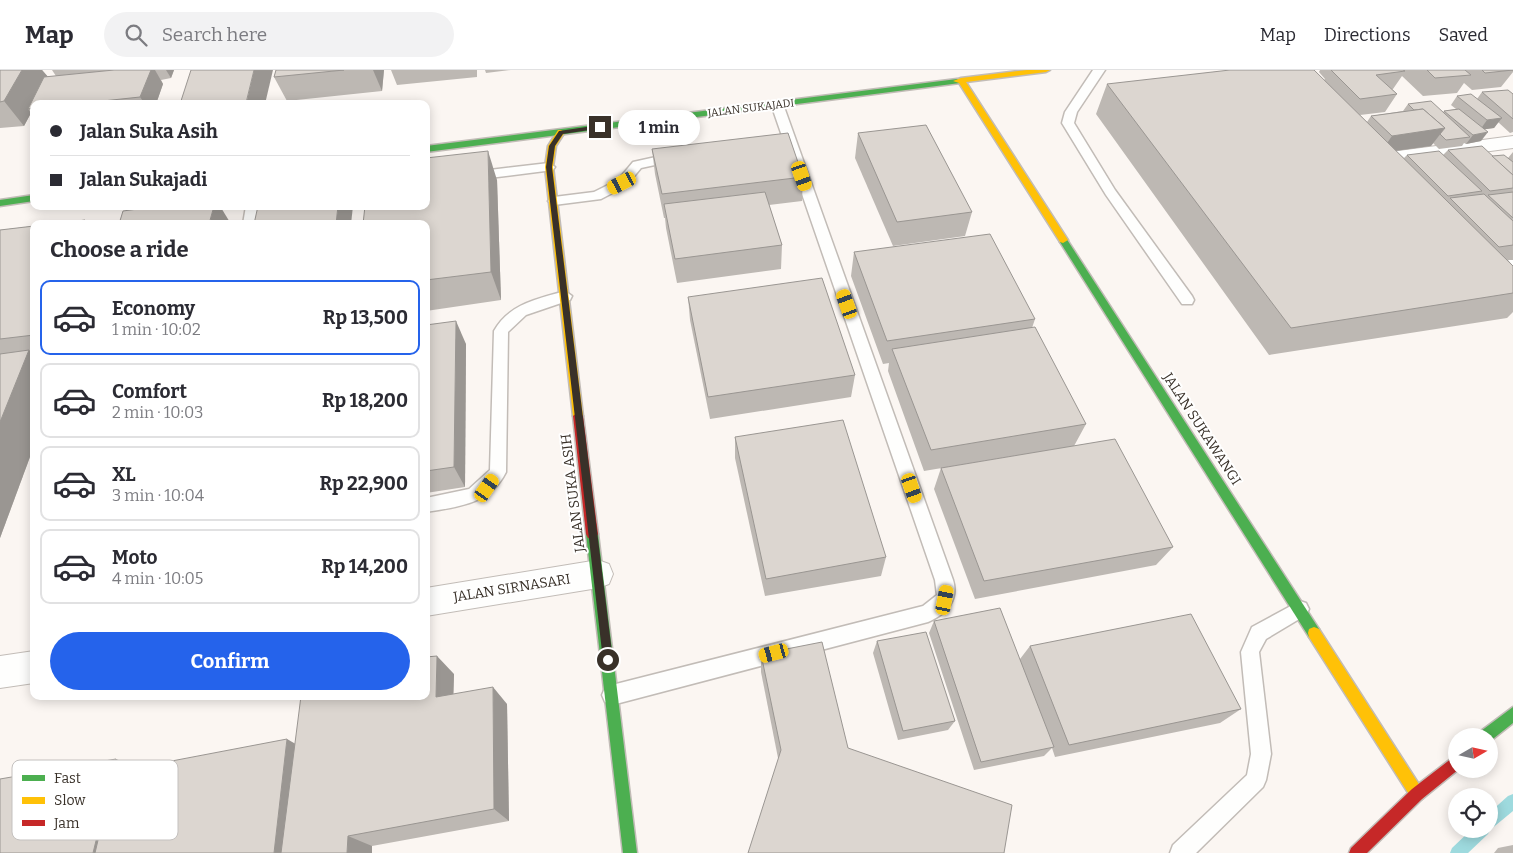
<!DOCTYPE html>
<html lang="en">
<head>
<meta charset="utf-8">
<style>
	:root { --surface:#fff; --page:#f2f2f3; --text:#2b2b33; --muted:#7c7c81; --line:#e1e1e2; --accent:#2563eb }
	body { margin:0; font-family:Bitter,serif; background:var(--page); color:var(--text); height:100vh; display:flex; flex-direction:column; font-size:19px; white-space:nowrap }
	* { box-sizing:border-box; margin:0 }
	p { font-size:16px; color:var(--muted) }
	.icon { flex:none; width:28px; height:28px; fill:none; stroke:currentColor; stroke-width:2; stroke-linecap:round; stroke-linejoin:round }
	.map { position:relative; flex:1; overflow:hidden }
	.details { position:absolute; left:30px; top:150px; width:400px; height:480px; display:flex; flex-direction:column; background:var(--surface); border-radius:10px; box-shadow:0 2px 12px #0003 }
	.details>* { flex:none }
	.hud { position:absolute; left:30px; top:30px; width:400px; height:110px; border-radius:10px; box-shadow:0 2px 12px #0003; display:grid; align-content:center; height:110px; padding:0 20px; background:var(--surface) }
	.needle { width:32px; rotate:81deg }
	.controls { position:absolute; left:1448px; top:658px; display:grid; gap:10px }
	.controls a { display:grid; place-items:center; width:50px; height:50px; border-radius:50%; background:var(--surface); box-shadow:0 2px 12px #0003; font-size:25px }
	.end { position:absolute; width:22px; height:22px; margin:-11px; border:6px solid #393129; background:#fff; box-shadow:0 0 0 2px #fff }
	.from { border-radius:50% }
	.bubble { position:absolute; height:35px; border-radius:18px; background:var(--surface); box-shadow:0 2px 12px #0003; font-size:16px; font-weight:700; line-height:35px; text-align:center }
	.car { position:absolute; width:15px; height:30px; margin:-15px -8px; border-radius:6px; box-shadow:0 0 4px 1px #0007; background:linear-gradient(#f5c518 24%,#345 0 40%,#f5c518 0 76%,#345 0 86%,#f5c518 0) }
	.hud b { display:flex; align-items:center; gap:18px; height:48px; font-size:19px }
	.hud b+b { border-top:1px solid var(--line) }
	.hud i { width:12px; height:12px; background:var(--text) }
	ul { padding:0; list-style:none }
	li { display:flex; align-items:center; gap:15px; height:75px; margin:0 10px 8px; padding:0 10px; border:2px solid var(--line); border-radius:10px }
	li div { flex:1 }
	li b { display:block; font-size:19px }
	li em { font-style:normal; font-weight:700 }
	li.active { border-color:var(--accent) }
	li>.icon { width:45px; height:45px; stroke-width:1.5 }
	h2 { padding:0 20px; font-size:22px; line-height:60px }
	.primary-button { display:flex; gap:10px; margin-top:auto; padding:10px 20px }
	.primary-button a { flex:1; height:58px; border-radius:30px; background:var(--accent); color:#fff; font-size:20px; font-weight:700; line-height:58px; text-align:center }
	header { display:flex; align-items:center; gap:30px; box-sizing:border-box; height:70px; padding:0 25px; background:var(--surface); border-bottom:1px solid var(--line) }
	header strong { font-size:24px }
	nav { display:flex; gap:28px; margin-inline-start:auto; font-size:18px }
	.search { width:350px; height:45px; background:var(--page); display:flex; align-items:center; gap:12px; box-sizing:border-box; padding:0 18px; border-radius:28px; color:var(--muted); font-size:19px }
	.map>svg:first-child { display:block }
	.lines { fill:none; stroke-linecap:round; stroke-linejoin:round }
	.stream { fill:#9edade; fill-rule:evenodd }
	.lane-casing { stroke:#c2bcb7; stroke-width:3 }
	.street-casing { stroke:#c2bcb7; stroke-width:2 }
	.fast-casing { stroke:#c2bcb7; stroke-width:3 }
	.slow-casing { stroke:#c2bcb7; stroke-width:3 }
	.jam-casing { stroke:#c2bcb7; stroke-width:3 }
	.lane { fill:#fefefd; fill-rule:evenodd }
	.street { fill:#fefefd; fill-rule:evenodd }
	.fast { fill:#4caf50; fill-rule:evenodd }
	.slow { fill:#ffc107; fill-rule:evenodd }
	.jam { fill:#c62828; fill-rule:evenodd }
	.wall { fill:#bdb8b3 }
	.shaded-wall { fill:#9a9692 }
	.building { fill:#dcd6d0; stroke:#9a9692 }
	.route { fill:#393129 }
	.labels { text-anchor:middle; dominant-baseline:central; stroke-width:4; stroke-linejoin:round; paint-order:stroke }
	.far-street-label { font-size:11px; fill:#393129; stroke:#fff }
	.street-label { font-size:14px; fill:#393129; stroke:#fff }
	.key { fill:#fff; stroke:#c4c1bf; stroke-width:1 }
	.key-label { font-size:14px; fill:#393129 }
</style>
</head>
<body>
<header>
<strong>Map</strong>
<div class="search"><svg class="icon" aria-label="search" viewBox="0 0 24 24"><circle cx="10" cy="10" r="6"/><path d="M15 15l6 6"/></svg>Search here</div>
<nav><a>Map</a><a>Directions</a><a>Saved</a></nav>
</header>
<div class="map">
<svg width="1513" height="783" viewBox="0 0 1513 783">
	<rect width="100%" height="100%" fill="#fbf6f2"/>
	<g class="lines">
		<path class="stream" d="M1513 724V741L1490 760 1488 764 1468 783H1450L1452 778 1472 759H1489V743L1508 726Z"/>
		<defs>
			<g id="lane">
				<path d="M1093 0H1105L1077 42 1074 53 1115 120 1192 226 1194 230 1192 234H1182L1106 125 1062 53 1065 42Z"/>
				<path d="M777 31 783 34 953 510C959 530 947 544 928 552L612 635 605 632 602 625 605 618 612 615 923 536 937 525 935 510 771 34Z"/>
				<path d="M674 83 680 87 678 90 641 98 626 116 601 129 554 135 548 131 554 127 594 122 618 110 633 92Z"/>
				<path d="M549 93 555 97 553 100 473 110 467 106 473 102Z"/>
				<path d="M246 136H258L256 154H243Z"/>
				<path d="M565 221 572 226 570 230 526 245 508 262 506 402C490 434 458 437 426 442V428L469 419 490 400 494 261C509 234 537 229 565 221Z"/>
				<path d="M1300 531 1306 533 1309 539 1306 545 1266 569 1259 582 1271 684 1266 710 1263 717 1196 783H1170L1173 775 1247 705 1251 684 1241 582 1252 557Z"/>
			</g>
			<g id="street">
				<path d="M1513 66V78L1370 97 1363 96 1357 88 1360 83 1367 82 1375 84Z"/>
				<path d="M1513 184V200L1473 206 1465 204 1461 198 1465 192Z"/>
				<path d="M598 490 609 494 613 504 609 514 598 518 426 546V518Z"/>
				<path d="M34 581V613L0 618V586Z"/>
			</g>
			<g id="fast">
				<path d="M957 9 961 11 960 13 426 82V76Z"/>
				<path d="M34 125V131L0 136V130Z"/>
				<path d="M1063 167 1066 168 1319 559 1320 563 1319 567 1314 569 1309 567 1060 172V168Z"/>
				<path d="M592 459 596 460 598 464 637 783H623L586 464 588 460Z"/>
				<path d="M1513 637V653L1489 672V666H1479L1481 661Z"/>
			</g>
			<g id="slow">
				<path d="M1027 0H1050L1046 2 966 12 1068 170 1063 173 1060 172 959 13 953 11 961 8Z"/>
				<path d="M558 60H561L565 62 556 76 553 97 583 346 578 350 573 346 545 97 548 76Z"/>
				<path d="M1314 557 1319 559 1422 719 1424 724 1422 729 1417 731 1412 729 1309 567 1308 563 1309 559Z"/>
			</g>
			<g id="jam">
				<path d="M578 342 583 346 598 464 596 468 592 469 588 468 586 464 573 346Z"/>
				<path d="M1456 685V699H1459L1422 729 1367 783H1349L1351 778 1412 719Z"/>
			</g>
		</defs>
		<use href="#lane" class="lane-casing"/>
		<use href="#street" class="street-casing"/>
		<use href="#fast" class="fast-casing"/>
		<use href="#slow" class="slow-casing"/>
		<use href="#jam" class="jam-casing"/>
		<use href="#lane" class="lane"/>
		<use href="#street" class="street"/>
		<use href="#fast" class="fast"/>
		<use href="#slow" class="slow"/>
		<use href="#jam" class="jam"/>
	</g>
	<g class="wall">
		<path d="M0 0H42L48 7 56 6 52 0H174L171 8 161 10 163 14 156 34H34V46L31 43 24 56 0 58Z"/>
		<path d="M276 0H384L382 21 287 31 274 7Z"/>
		<path d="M391 0H477V7L397 15Z"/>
		<path d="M485 0H511L486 3Z"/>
		<path d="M1320 0H1513V2L1501 17 1472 20 1464 13 1457 23 1423 26 1402 6 1393 19H1392L1397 24 1385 42 1360 45 1367 52 1371 46 1403 41 1408 34 1443 42 1444 41 1456 39 1451 35 1457 26 1477 29 1482 22 1513 24V62L1510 63 1498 52 1494 58 1484 59 1481 71 1466 74 1464 73 1462 76 1439 79 1433 73 1431 76 1396 81 1404 88 1407 85H1443L1448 80 1508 88 1513 82V190H1508L1513 196V242L1507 248 1269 285 1096 44 1107 14 1324 10 1325 9 1319 2Z"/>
		<path d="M858 63 972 142 965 166 893 176 855 88Z"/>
		<path d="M652 79 803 107 802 131 769 135 782 175 781 199 677 213 666 158 665 148H664L655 104Z"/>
		<path d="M497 110 501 230 426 241V154Z"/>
		<path d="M34 156V376L0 468V160Z"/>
		<path d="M854 182 1035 249 1032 258 1086 354 1074 376 924 401 888 301 889 293 883 294 851 206Z"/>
		<path d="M688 227 855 305 851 327 710 349 690 250Z"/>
		<path d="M426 255 466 274 465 417 426 423Z"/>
		<path d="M735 367 886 487 881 506 765 526 735 388Z"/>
		<path d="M941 398 1173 477 1156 495 975 529 934 419Z"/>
		<path d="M934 551 1020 589 1030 576 1241 639 1220 653 1055 687 1052 678 1044 686 974 700 929 563Z"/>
		<path d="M877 571 955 651 948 660 898 670 873 583Z"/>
		<path d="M761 584 848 678 778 688 761 602Z"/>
		<path d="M454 604 453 624 507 634 509 751 372 776V783H0L137 697 295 674Z"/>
		<path d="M1513 775V783H1494L1498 778Z"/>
	</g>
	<g class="shaded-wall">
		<path d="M22 0H42L49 8 28 39 31 43 24 56 4 31Z"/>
		<path d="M151 0H155L163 14 156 34H145L140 27Z"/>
		<path d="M166 0H174L171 8Z"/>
		<path d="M254 0H273L265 34H246Z"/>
		<path d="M373 0H384L382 21Z"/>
		<path d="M1502 48 1494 58 1480 60 1487 50Z"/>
		<path d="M1445 58 1431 76 1380 83 1392 66Z"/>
		<path d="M1488 62 1481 71 1466 74 1473 65Z"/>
		<path d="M488 81 497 110 501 230 491 202Z"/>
		<path d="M214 136H220L231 154H209Z"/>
		<path d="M338 136H353L351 154H336Z"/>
		<path d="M456 251 466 274 465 417 454 397Z"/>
		<path d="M29 280 34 285V376L0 468V352Z"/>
		<path d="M437 586 454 604 453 644 436 627Z"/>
		<path d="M493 617 507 634 509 751 494 739Z"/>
		<path d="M287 669 313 684 303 783H274Z"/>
		<path d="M116 689 145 701 127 783H93Z"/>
		<path d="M348 766 372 776V783H347Z"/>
	</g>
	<g class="building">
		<path d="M0 0H22L4 31 0 32Z"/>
		<path d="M114 0H151L140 27 75 34H34V38L28 39 44 7Z"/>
		<path d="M191 0H254L246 33 180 34Z"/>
		<path d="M276 0H344L274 7Z"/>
		<path d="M1230 0H1314L1513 196V223L1291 258 1107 14Z"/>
		<path d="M1331 0H1403L1405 1 1376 5 1397 24 1360 29Z"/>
		<path d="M1427 0H1465L1471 5 1435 8Z"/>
		<path d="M1482 0H1513L1485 3Z"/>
		<path d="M1508 20 1513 24V49L1482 22Z"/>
		<path d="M1471 24 1502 48 1487 50 1457 26Z"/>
		<path d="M1431 31 1470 67 1446 70 1440 64 1445 58 1423 39 1414 40 1408 34Z"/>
		<path d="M1423 39 1445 58 1392 66 1371 46Z"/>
		<path d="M1459 39 1488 62 1473 65 1444 41Z"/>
		<path d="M926 55 972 142 897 152 858 63Z"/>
		<path d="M788 63 803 107 662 124 652 79Z"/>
		<path d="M1482 76 1513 105V118L1490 121 1448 80Z"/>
		<path d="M488 81 491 202 426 210V154H363L365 136H426V88Z"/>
		<path d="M1439 81 1482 121 1448 126 1407 85Z"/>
		<path d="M1504 85 1513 92V105L1492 86Z"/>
		<path d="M765 122 782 175 675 189 664 134Z"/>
		<path d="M1513 122V148L1488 125Z"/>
		<path d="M1484 124 1513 151V175L1499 177 1450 128Z"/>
		<path d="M160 136H214L209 154H119L123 141Z"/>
		<path d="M258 136H338L336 154H254Z"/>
		<path d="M85 150 84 154H56Z"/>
		<path d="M34 156V265L0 269V160Z"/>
		<path d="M990 164 1035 249 887 271 854 182Z"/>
		<path d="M822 208 855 305 708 327 688 227Z"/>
		<path d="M456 251 454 397 426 401V255Z"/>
		<path d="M1035 257 1086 354 931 380 892 279Z"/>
		<path d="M29 280 0 352V284Z"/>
		<path d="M843 350 886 487 766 509 735 367Z"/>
		<path d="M1115 369 1173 477 984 511 941 398Z"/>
		<path d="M1000 538 1054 677 981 692 934 551Z"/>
		<path d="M1191 544 1241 639 1069 675 1030 576Z"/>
		<path d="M926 562 955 651 903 661 877 571Z"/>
		<path d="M822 572 848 678 1012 735 1004 783H748L781 680 761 584Z"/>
		<path d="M437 586 436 627 493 617 494 739 348 766 347 783H281L301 626H426V587Z"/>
		<path d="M287 669 274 783H95L114 702Z"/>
		<path d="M116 689 93 783H0V709Z"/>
	</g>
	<path class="route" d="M600 55 603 58 563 64 555 76 552 97 613 590 608 595 603 590 546 97 549 76 559 61Z"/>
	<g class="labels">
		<g class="far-street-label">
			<text transform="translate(751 38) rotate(-7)">JALAN SUKAJADI</text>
		</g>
		<g class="street-label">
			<text transform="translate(1202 359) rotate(57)">JALAN SUKAWANGI</text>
			<text transform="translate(573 423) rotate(-97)">JALAN SUKA ASIH</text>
			<text transform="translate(512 518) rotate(-9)">JALAN SIRNASARI</text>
		</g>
	</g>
	<rect x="12" y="690" width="166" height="80" rx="8" class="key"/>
	<rect x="22" y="705" width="23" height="6" fill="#4caf50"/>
	<rect x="22" y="727" width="23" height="7" fill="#ffc107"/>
	<rect x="22" y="750" width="23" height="6" fill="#c62828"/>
	<g class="key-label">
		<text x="54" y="713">Fast</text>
		<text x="54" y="735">Slow</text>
		<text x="54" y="758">Jam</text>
	</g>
</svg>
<div class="controls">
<a><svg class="needle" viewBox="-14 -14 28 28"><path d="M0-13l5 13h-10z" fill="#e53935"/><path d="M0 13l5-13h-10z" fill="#7c7c81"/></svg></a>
<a><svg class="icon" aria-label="locate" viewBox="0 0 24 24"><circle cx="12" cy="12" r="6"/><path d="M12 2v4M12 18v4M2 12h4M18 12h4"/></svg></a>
</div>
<i class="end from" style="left:608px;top:590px"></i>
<i class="end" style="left:600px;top:57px"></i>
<div class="bubble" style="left:618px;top:40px;width:82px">1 min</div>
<i class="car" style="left:802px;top:106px;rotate:161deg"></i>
<i class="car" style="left:622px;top:113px;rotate:243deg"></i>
<i class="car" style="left:847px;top:234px;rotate:340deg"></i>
<i class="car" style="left:487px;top:418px;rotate:35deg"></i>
<i class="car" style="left:912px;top:418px;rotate:161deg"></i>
<i class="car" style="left:945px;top:530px;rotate:11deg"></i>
<i class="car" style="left:774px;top:583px;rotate:255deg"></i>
<div class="hud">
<b><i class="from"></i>Jalan Suka Asih</b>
<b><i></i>Jalan Sukajadi</b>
</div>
<section class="details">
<h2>Choose a ride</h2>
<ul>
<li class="active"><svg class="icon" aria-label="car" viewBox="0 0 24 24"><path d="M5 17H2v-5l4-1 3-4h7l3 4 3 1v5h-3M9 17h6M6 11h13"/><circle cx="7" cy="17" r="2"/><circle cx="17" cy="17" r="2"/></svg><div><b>Economy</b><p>1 min · 10:02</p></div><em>Rp 13,500</em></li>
<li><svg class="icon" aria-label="car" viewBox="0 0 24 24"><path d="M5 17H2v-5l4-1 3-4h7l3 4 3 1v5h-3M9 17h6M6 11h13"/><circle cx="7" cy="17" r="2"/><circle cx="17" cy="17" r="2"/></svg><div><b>Comfort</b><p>2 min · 10:03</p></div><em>Rp 18,200</em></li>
<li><svg class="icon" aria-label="car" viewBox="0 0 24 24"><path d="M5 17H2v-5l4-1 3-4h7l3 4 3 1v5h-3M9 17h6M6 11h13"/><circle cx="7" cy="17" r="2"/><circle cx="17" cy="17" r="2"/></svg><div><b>XL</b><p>3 min · 10:04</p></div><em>Rp 22,900</em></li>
<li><svg class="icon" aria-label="car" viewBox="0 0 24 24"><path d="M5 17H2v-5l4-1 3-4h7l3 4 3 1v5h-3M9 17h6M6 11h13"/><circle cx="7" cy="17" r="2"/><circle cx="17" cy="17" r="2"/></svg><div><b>Moto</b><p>4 min · 10:05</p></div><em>Rp 14,200</em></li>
</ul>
<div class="primary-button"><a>Confirm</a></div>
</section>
</div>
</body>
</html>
